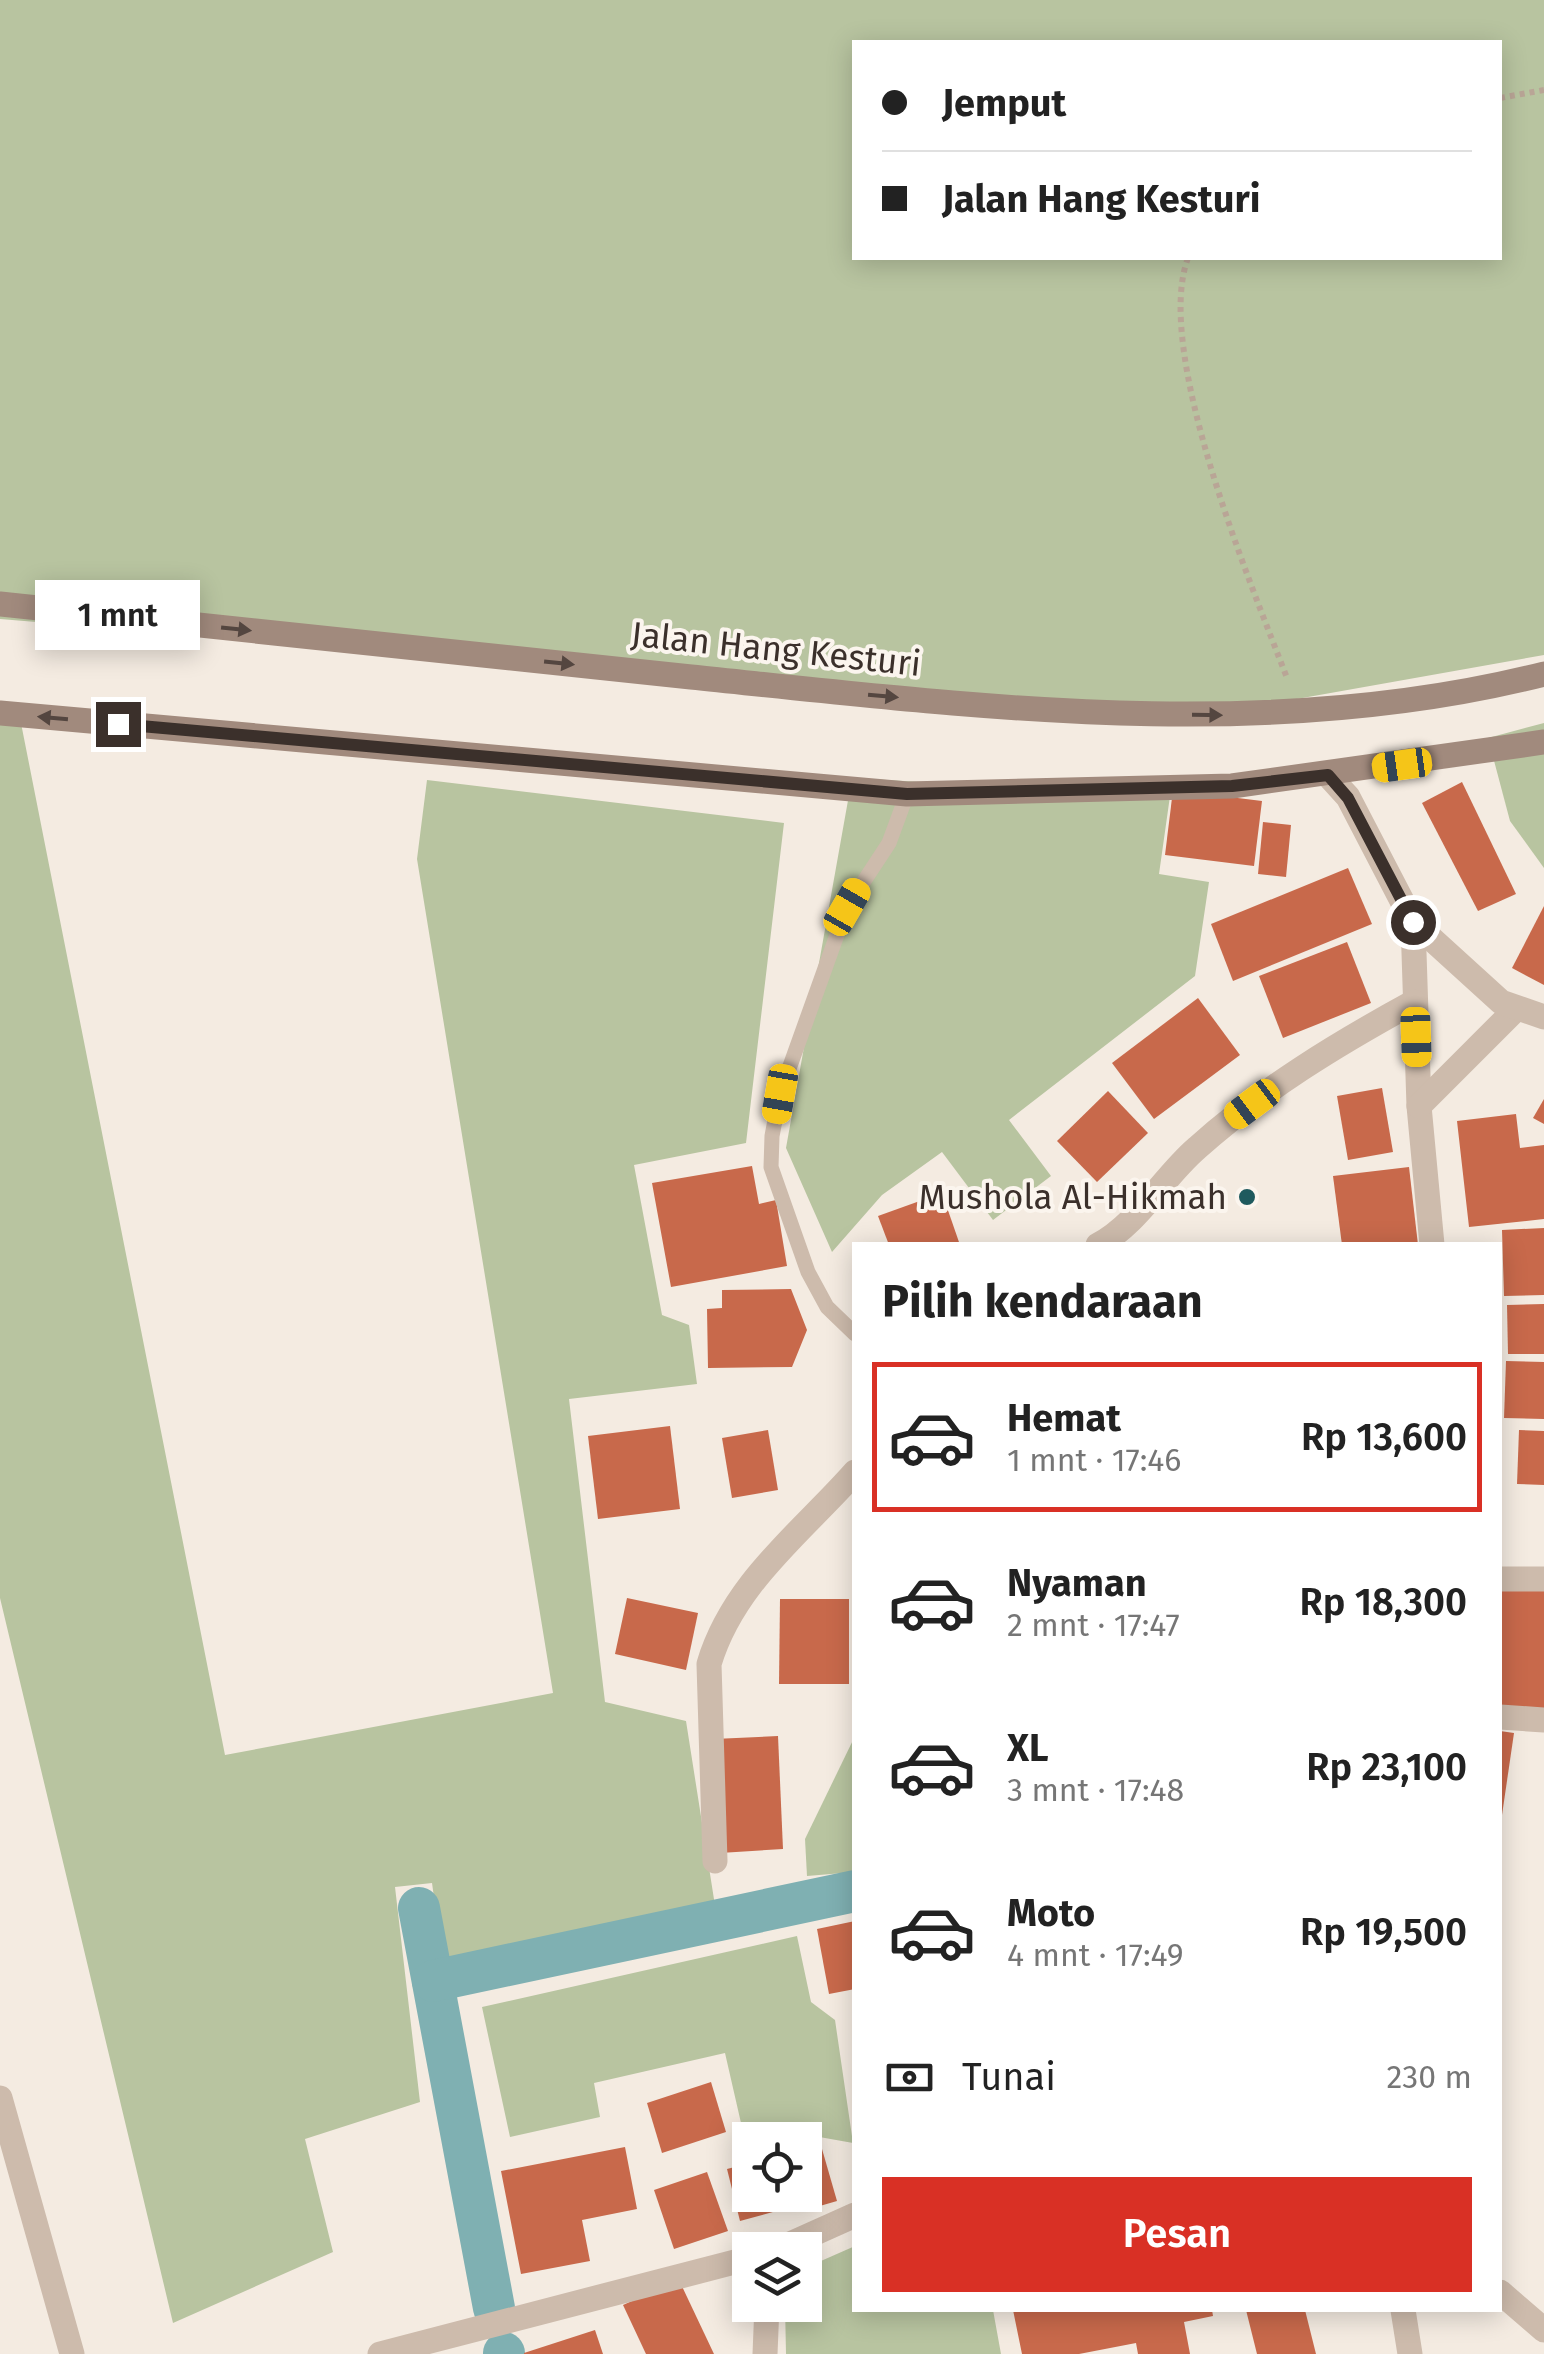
<!DOCTYPE html>
<html lang="id">
<head>
<meta charset="utf-8">
<style>
	:root { --surface:#fff; --page:#f6f6f6; --text:#222; --muted:#767676; --line:#e0e0e0; --accent:#d93025 }
	body { margin:0; font-family:"Fira Sans",sans-serif; background:var(--page); color:var(--text); height:100vh; display:flex; flex-direction:column; font-size:38px; white-space:nowrap }
	* { box-sizing:border-box; margin:0 }
	p { font-size:32px; color:var(--muted) }
	.icon { flex:none; width:55px; height:55px; fill:none; stroke:currentColor; stroke-width:2; stroke-linecap:round; stroke-linejoin:round }
	.map { position:relative; flex:1; overflow:hidden }
	.details { position:absolute; left:852px; top:1242px; width:650px; height:1070px; display:flex; flex-direction:column; background:var(--surface); border-radius:0px; box-shadow:0 5px 25px #0003 }
	.details>* { flex:none }
	.guide { position:absolute; left:852px; top:40px; width:650px; height:220px; border-radius:0px; box-shadow:0 5px 25px #0003; display:grid; align-content:center; height:220px; padding:0 30px; background:var(--surface) }
	.controls { position:absolute; left:732px; top:2122px; display:grid; gap:20px }
	.controls a { display:grid; place-items:center; width:90px; height:90px; border-radius:0px; background:var(--surface); box-shadow:0 5px 25px #0003; font-size:50px }
	.end { position:absolute; width:45px; height:45px; margin:-22px; border:12px solid #3b302b; background:#fff; box-shadow:0 0 0 5px #fff }
	.from { border-radius:50% }
	.bubble { position:absolute; height:70px; border-radius:0px; background:var(--surface); box-shadow:0 5px 25px #0003; font-size:32px; font-weight:600; line-height:70px; text-align:center }
	.car { position:absolute; width:30px; height:60px; margin:-30px -15px; border-radius:12px; box-shadow:0 0 8px 2px #0007; background:linear-gradient(#f5c518 24%,#345 0 40%,#f5c518 0 76%,#345 0 86%,#f5c518 0) }
	.guide b { display:flex; align-items:center; gap:35px; height:95px; font-size:38px }
	.guide b+b { border-top:2px solid var(--line) }
	.guide i { width:25px; height:25px; background:var(--text) }
	ul { padding:0; list-style:none }
	li { display:flex; align-items:center; gap:30px; height:150px; margin:0 20px 15px; padding:0 10px; border:5px solid transparent; border-radius:0px }
	li div { flex:1 }
	li b { display:block; font-size:38px }
	li em { font-style:normal; font-weight:600 }
	li.current { border-color:var(--accent) }
	li>.icon { width:90px; height:90px; stroke-width:1.5 }
	h2 { padding:0 30px; font-size:45px; line-height:120px }
	.pay { display:flex; align-items:center; gap:25px; height:110px; padding:0 30px; font-size:38px }
	.pay p { margin-inline-start:auto }
	.primary-button { display:flex; gap:20px; margin-top:auto; padding:20px 30px }
	.primary-button a { flex:1; height:115px; border-radius:0px; background:var(--accent); color:#fff; font-size:40px; font-weight:600; line-height:115px; text-align:center }
	.map>svg:first-child { display:block }
	.green { fill:#b8c4a0; fill-rule:evenodd }
	.lines { fill:none; stroke-linecap:round; stroke-linejoin:round }
	.canal { stroke:#7fb0b2; stroke-width:42 }
	.building { fill:#c8694b }
	.path { stroke:#b9a596; stroke-width:6; stroke-dasharray:5 5; stroke-linecap:butt }
	.service { stroke:#cdbbac; stroke-width:15 }
	.minor { stroke:#cdbbac; stroke-width:25 }
	.tertiary { stroke:#cdbbac; stroke-width:25 }
	.secondary { stroke:#a18a7d; stroke-width:25 }
	.oneway { fill:#544640 }
	.route { stroke:#3b302b; stroke-width:12 }
	.poi-dot { fill:#1f5a5e; stroke:#fbf5ee; stroke-width:4 }
	.labels { text-anchor:middle; dominant-baseline:central; stroke-width:8; stroke-linejoin:round; paint-order:stroke }
	.street-label { font-size:35px; fill:#3b302b; stroke:#fbf5ee }
	.poi-label { font-size:35px; fill:#3b302b; stroke:#fbf5ee; text-anchor:end }
</style>
</head>
<body>
<div class="map">
<svg width="1544" height="2354" viewBox="0 0 1544 2354">
	<rect width="100%" height="100%" fill="#f4ebe1"/>
	<g class="green">
		<path d="M0 0H1544V655L1190 718 0 619ZM855 42H1500V258H855Z"/>
		<path d="M0 711 19 713 225 1755 553 1693 417 859 427 780 784 823 746 1143 634 1165 662 1315 689 1325 697 1384 569 1399 605 1702 686 1721 716 1912 443 1961 432 1883 395 1887 420 2102 305 2139 333 2252 173 2323 0 1598Z"/>
		<path d="M1544 723V868L1510 821 1488 738Z"/>
		<path d="M852 778 1170 796 1159 874 1209 882 1195 976 1009 1120 1051 1176 993 1220 942 1152 882 1195 832 1252 786 1148Z"/>
		<path d="M855 1736V1872L807 1876 805 1839Z"/>
		<path d="M797 1936 811 2002 835 2020 853 2143 741 2123 725 2053 594 2083 600 2117 510 2137 482 2007Z"/>
		<path d="M855 2246V2310H993L1001 2354H786L785 2305H805V2268Z"/>
	</g>
	<g class="lines">
		<g class="canal">
			<path d="M419 1908 494 2308"/>
			<path d="M433 1981 855 1891"/>
			<path d="M504 2353V2354"/>
		</g>
	</g>
	<g class="building">
		<path d="M1462 782 1516 894 1478 911 1422 803Z"/>
		<path d="M1173 790 1262 801 1254 866 1165 855Z"/>
		<path d="M1263 822 1291 825 1286 877 1258 874Z"/>
		<path d="M1348 868 1372 924 1233 981 1211 924Z"/>
		<path d="M1544 906V985L1512 968Z"/>
		<path d="M1347 942 1371 1003 1283 1038 1259 976Z"/>
		<path d="M1198 998 1240 1055 1154 1119 1112 1063Z"/>
		<path d="M1382 1088 1393 1152 1348 1160 1337 1096Z"/>
		<path d="M1108 1091 1148 1133 1097 1182 1057 1141Z"/>
		<path d="M1544 1099V1124L1533 1118Z"/>
		<path d="M1516 1114 1520 1148 1544 1145V1219L1469 1227 1457 1121Z"/>
		<path d="M752 1166 759 1204 776 1200 787 1266 671 1287 652 1183Z"/>
		<path d="M1409 1167 1418 1245H1342L1333 1176Z"/>
		<path d="M942 1193 960 1245H889L878 1216Z"/>
		<path d="M1544 1228V1295L1504 1296 1502 1230Z"/>
		<path d="M791 1289 807 1330 792 1367 708 1368 707 1309 722 1308V1290Z"/>
		<path d="M1544 1304V1354H1508L1507 1305Z"/>
		<path d="M1506 1361 1544 1362V1419L1504 1418Z"/>
		<path d="M670 1426 680 1509 598 1519 588 1436Z"/>
		<path d="M768 1430 778 1490 732 1498 722 1438Z"/>
		<path d="M1519 1430 1544 1431V1485L1517 1484Z"/>
		<path d="M1500 1586 1544 1588V1711L1500 1710Z"/>
		<path d="M627 1598 698 1613 686 1670 615 1654Z"/>
		<path d="M780 1599H849V1684H779Z"/>
		<path d="M1500 1731 1514 1733 1502 1815H1500Z"/>
		<path d="M778 1736 783 1849 720 1853 714 1739Z"/>
		<path d="M855 1921V1989L829 1994 817 1929Z"/>
		<path d="M711 2082 726 2132 662 2153 647 2103Z"/>
		<path d="M625 2147 637 2209 582 2220 590 2261 521 2274 501 2171Z"/>
		<path d="M822 2149 837 2201 806 2210 802 2195 805 2153Z"/>
		<path d="M750 2163V2195H788L791 2207 740 2221 727 2169Z"/>
		<path d="M707 2172 728 2231 674 2249 654 2190Z"/>
		<path d="M679 2280 714 2354H646L623 2305Z"/>
		<path d="M1013 2310H1212L1213 2316 1184 2322 1190 2354H1138L1136 2343 1079 2354H1022Z"/>
		<path d="M1246 2310H1305L1316 2354H1257Z"/>
		<path d="M595 2330 603 2354H524V2353Z"/>
	</g>
	<g class="lines">
		<g class="path">
			<path d="M1500 98 1544 90"/>
			<path d="M1188 258C1153 351 1251 584 1287 678"/>
		</g>
		<path class="service" d="M855 1334 827 1307 808 1272 771 1167 772 1136 780 1094 847 907 889 843 907 794"/>
		<g class="minor">
			<path d="M1413 922 1419 1106 1432 1245"/>
			<path d="M1419 1106 1515 1010"/>
			<path d="M1098 1245C1138 1224 1163 1177 1197 1148 1263 1089 1337 1044 1414 1002"/>
			<path d="M1500 1579H1544"/>
			<path d="M1500 1717 1544 1720"/>
			<path d="M715 1861 709 1664C733 1583 802 1532 855 1472"/>
			<path d="M0 2098 72 2354"/>
			<path d="M777 2250 855 2215"/>
			<path d="M1500 2292 1544 2330"/>
			<path d="M1403 2310 1410 2354"/>
			<path d="M380 2354 750 2258"/>
			<path d="M765 2354 767 2305"/>
		</g>
		<path class="tertiary" d="M1328 775 1348 797 1413 922 1501 1002 1544 1017"/>
		<g class="secondary">
			<path d="M0 604C230 628 460 652 691 677 973 706 1265 745 1544 674"/>
			<path d="M0 713 907 794 1232 786 1544 742"/>
		</g>
	</g>
	<defs><path id="oneway-solid" d="M-6-.8H1V-3.2L6.5 0L1 3.2V.8H-6Z" transform="scale(2.5)"/></defs>
	<g class="oneway">
		<use href="#oneway-solid" transform="translate(236 629) rotate(6)"/>
		<use href="#oneway-solid" transform="translate(559 663) rotate(6)"/>
		<use href="#oneway-solid" transform="translate(883 696) rotate(5)"/>
		<use href="#oneway-solid" transform="translate(1207 715) rotate(1)"/>
		<use href="#oneway-solid" transform="translate(53 718) rotate(-175)"/>
	</g>
	<g class="lines">
		<path class="route" d="M118 724 907 794 1232 786 1328 775 1348 798 1413 922"/>
	</g>
	<circle class="poi-dot" cx="1247" cy="1197" r="10"/>
	<g class="labels">
		<g class="street-label">
			<text transform="translate(776 649) rotate(6)">Jalan Hang Kesturi</text>
		</g>
		<g class="poi-label">
			<text x="1227" y="1197">Mushola Al-Hikmah</text>
		</g>
	</g>
</svg>
<div class="controls">
<a><svg class="icon" aria-label="locate" viewBox="0 0 24 24"><circle cx="12" cy="12" r="6"/><path d="M12 2v4M12 18v4M2 12h4M18 12h4"/></svg></a>
<a><svg class="icon" aria-label="layers" viewBox="0 0 24 24"><path d="M12 4l9 5-9 5-9-5zM3 14l9 5 9-5"/></svg></a>
</div>
<i class="end from" style="left:1413px;top:922px"></i>
<i class="end" style="left:118px;top:724px"></i>
<div class="bubble" style="left:35px;top:580px;width:165px">1 mnt</div>
<i class="car" style="left:1402px;top:765px;rotate:262deg"></i>
<i class="car" style="left:847px;top:907px;rotate:30deg"></i>
<i class="car" style="left:1416px;top:1037px;rotate:178deg"></i>
<i class="car" style="left:780px;top:1094px;rotate:190deg"></i>
<i class="car" style="left:1252px;top:1104px;rotate:233deg"></i>
<div class="guide">
<b><i class="from"></i>Jemput</b>
<b><i></i>Jalan Hang Kesturi</b>
</div>
<section class="details">
<h2>Pilih kendaraan</h2>
<ul>
<li class="current"><svg class="icon" aria-label="car" viewBox="0 0 24 24"><path d="M5 17H2v-5l4-1 3-4h7l3 4 3 1v5h-3M9 17h6M6 11h13"/><circle cx="7" cy="17" r="2"/><circle cx="17" cy="17" r="2"/></svg><div><b>Hemat</b><p>1 mnt · 17:46</p></div><em>Rp 13,600</em></li>
<li><svg class="icon" aria-label="car" viewBox="0 0 24 24"><path d="M5 17H2v-5l4-1 3-4h7l3 4 3 1v5h-3M9 17h6M6 11h13"/><circle cx="7" cy="17" r="2"/><circle cx="17" cy="17" r="2"/></svg><div><b>Nyaman</b><p>2 mnt · 17:47</p></div><em>Rp 18,300</em></li>
<li><svg class="icon" aria-label="car" viewBox="0 0 24 24"><path d="M5 17H2v-5l4-1 3-4h7l3 4 3 1v5h-3M9 17h6M6 11h13"/><circle cx="7" cy="17" r="2"/><circle cx="17" cy="17" r="2"/></svg><div><b>XL</b><p>3 mnt · 17:48</p></div><em>Rp 23,100</em></li>
<li><svg class="icon" aria-label="car" viewBox="0 0 24 24"><path d="M5 17H2v-5l4-1 3-4h7l3 4 3 1v5h-3M9 17h6M6 11h13"/><circle cx="7" cy="17" r="2"/><circle cx="17" cy="17" r="2"/></svg><div><b>Moto</b><p>4 mnt · 17:49</p></div><em>Rp 19,500</em></li>
</ul>
<div class="pay"><svg class="icon" aria-label="cash" viewBox="0 0 24 24"><path d="M3 7h18v10H3z"/><circle cx="12" cy="12" r="2"/></svg>Tunai<p>230 m</p></div>
<div class="primary-button"><a>Pesan</a></div>
</section>
</div>
</body>
</html>
